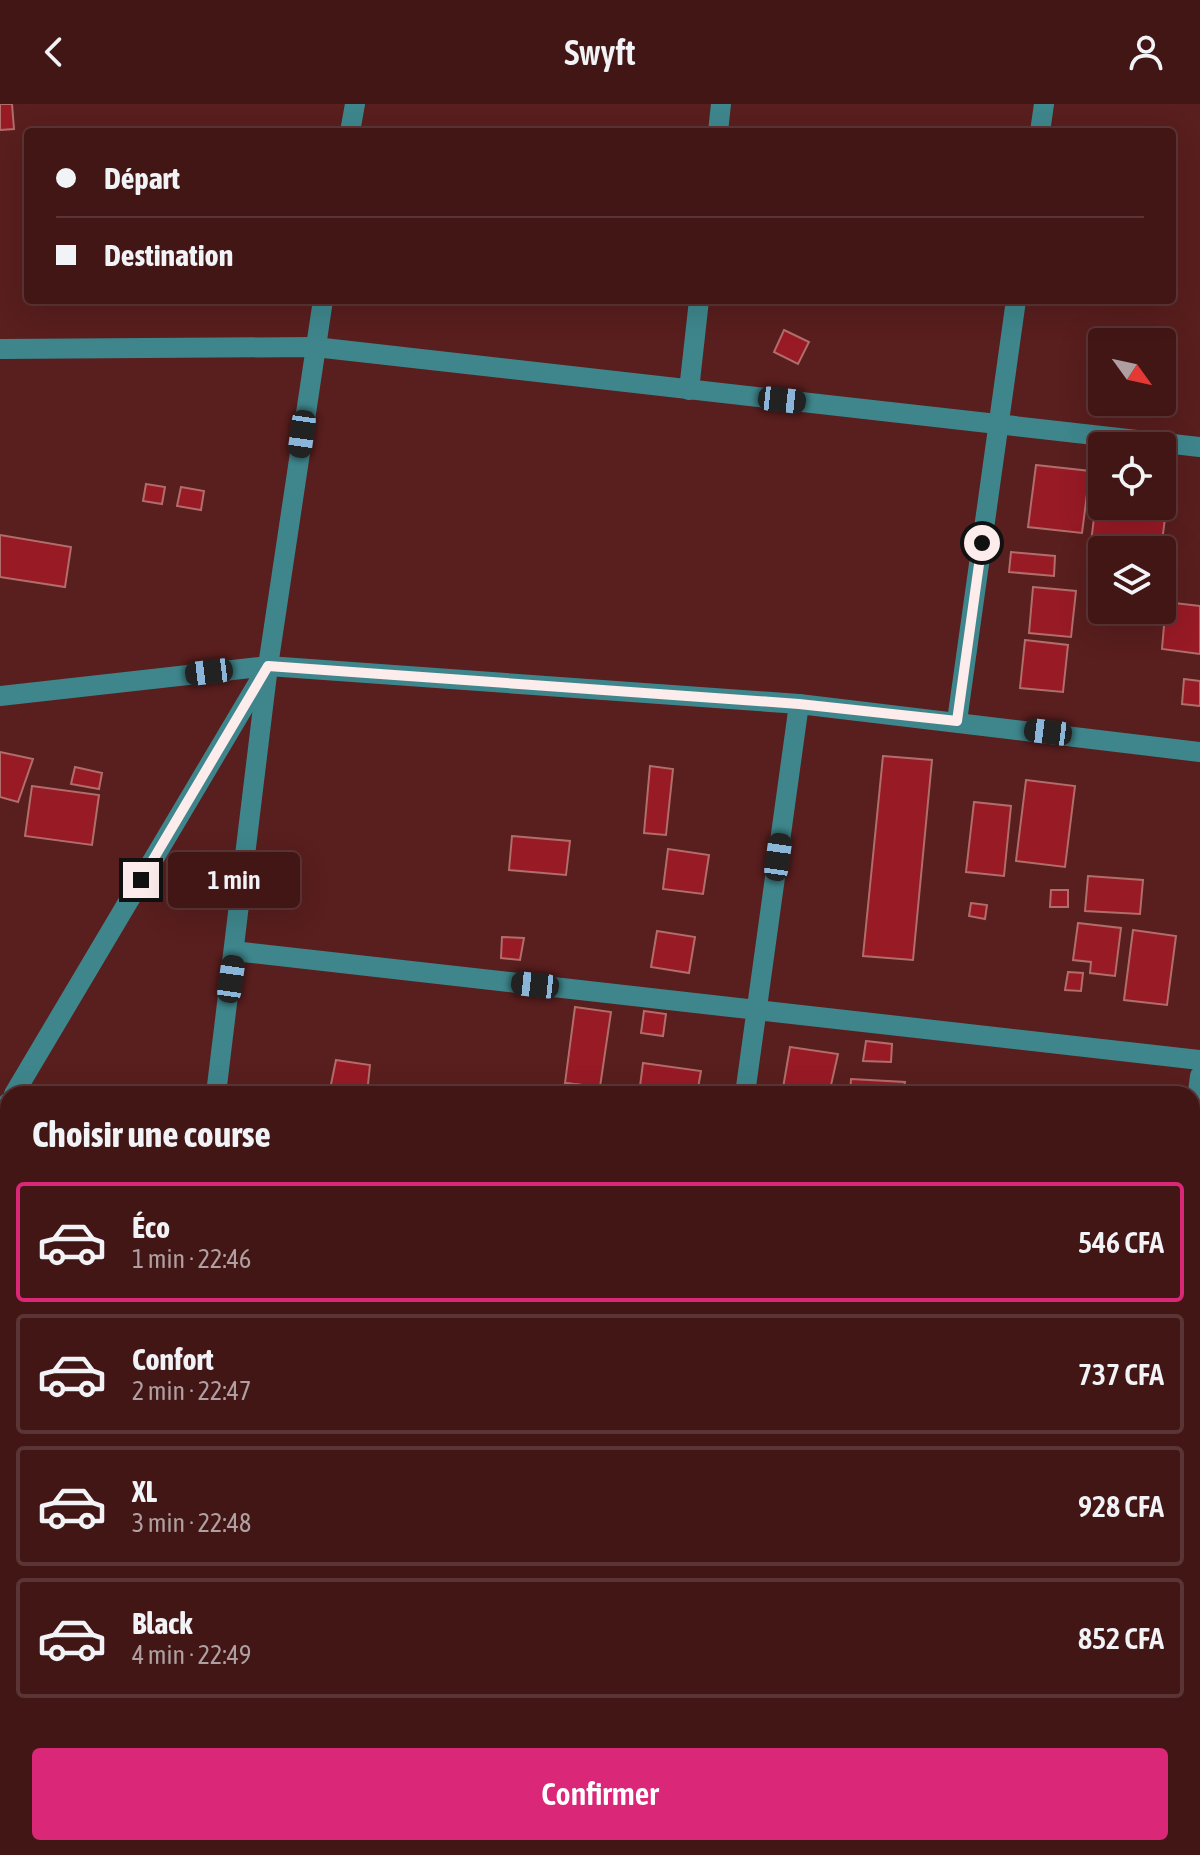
<!DOCTYPE html>
<html lang="fr">
<head>
<meta charset="utf-8">
<style>
	:root { --surface:#431616; --page:#4a1f1f; --text:#f1f3f6; --muted:#af9fa1; --line:#5b3535; --accent:#db2777 }
	body { margin:0; font-family:"Asap Condensed",sans-serif; background:var(--page); color:var(--text); height:100vh; display:flex; flex-direction:column; font-size:30px; white-space:nowrap }
	* { box-sizing:border-box; margin:0 }
	p { font-size:26px; color:var(--muted) }
	.icon { flex:none; width:44px; height:44px; fill:none; stroke:currentColor; stroke-width:2; stroke-linecap:round; stroke-linejoin:round }
	.map { position:relative; flex:1; overflow:hidden }
	.drawer { position:absolute; left:0px; top:982px; width:1200px; height:770px; display:flex; flex-direction:column; background:var(--surface); border-radius:24px 24px 0 0; box-shadow:0 8px 32px #0002,0 0 0 2px var(--line) }
	.drawer>* { flex:none }
	.top-card { position:absolute; left:24px; top:24px; width:1152px; height:176px; border-radius:8px; box-shadow:0 8px 32px #0002,0 0 0 2px var(--line); display:grid; align-content:center; height:176px; padding:0 32px; background:var(--surface) }
	.needle { width:52px; rotate:123deg }
	.fabs { position:absolute; left:1088px; top:224px; display:grid; gap:16px }
	.fabs a { display:grid; place-items:center; width:88px; height:88px; border-radius:8px; background:var(--surface); box-shadow:0 8px 32px #0002,0 0 0 2px var(--line); font-size:40px }
	.end { position:absolute; width:36px; height:36px; margin:-18px; border:10px solid #fceceb; background:#111; box-shadow:0 0 0 4px #111 }
	.from { border-radius:50% }
	.bubble { position:absolute; height:56px; border-radius:8px; background:var(--surface); box-shadow:0 8px 32px #0002,0 0 0 2px var(--line); font-size:26px; font-weight:600; line-height:56px; text-align:center }
	.car { position:absolute; width:24px; height:48px; margin:-24px -12px; border-radius:10px; box-shadow:0 0 6px 2px #0007; background:linear-gradient(#222 24%,#8ab4d8 0 40%,#222 0 76%,#8ab4d8 0 86%,#222 0) }
	.top-card b { display:flex; align-items:center; gap:28px; height:76px; font-size:30px }
	.top-card b+b { border-top:2px solid var(--line) }
	.top-card i { width:20px; height:20px; background:var(--text) }
	ul { padding:0; list-style:none }
	li { display:flex; align-items:center; gap:24px; height:120px; margin:0 16px 12px; padding:0 16px; border:4px solid var(--line); border-radius:8px }
	li div { flex:1 }
	li b { display:block; font-size:30px }
	li em { font-style:normal; font-weight:600 }
	li.on { border-color:var(--accent) }
	li>.icon { width:72px; height:72px; stroke-width:1.5 }
	h2 { padding:0 32px; font-size:36px; line-height:96px }
	.button { display:flex; gap:16px; margin-top:auto; padding:16px 32px }
	.button a { flex:1; height:92px; border-radius:8px; background:var(--accent); color:#fff; font-size:32px; font-weight:600; line-height:92px; text-align:center }
	header { display:flex; justify-content:space-between; align-items:center; height:104px; padding:0 32px; background:var(--surface); font-size:36px; font-weight:600 }
	.map>svg:first-child { display:block }
	.building { fill:#971a25; stroke:#b16d6a; stroke-width:2 }
	.lines { fill:none; stroke-linecap:round; stroke-linejoin:round }
	.minor { stroke:#3e868c; stroke-width:20 }
	.route { stroke:#fceceb; stroke-width:10 }
</style>
</head>
<body>
<header><svg class="icon" aria-label="back" viewBox="0 0 24 24"><path d="M15 5l-7 7 7 7"/></svg>Swyft<svg class="icon" aria-label="person" viewBox="0 0 24 24"><circle cx="12" cy="8" r="4"/><path d="M4 21q1-7 8-7t8 7"/></svg></header>
<div class="map">
<svg width="1200" height="1751" viewBox="0 0 1200 1751">
	<rect width="100%" height="100%" fill="#591e1e"/>
	<g class="building">
		<path d="M0 0H12L14 25 0 26Z"/>
		<path d="M784 226 809 238 798 260 774 248Z"/>
		<path d="M1036 361 1090 367 1082 429 1028 423Z"/>
		<path d="M146 380 165 383 162 400 143 397Z"/>
		<path d="M181 383 204 387 201 406 177 402Z"/>
		<path d="M1096 398H1102V402L1166 406 1161 446H1102V471L1087 470Z"/>
		<path d="M0 431 71 443 65 483 0 473Z"/>
		<path d="M1011 448 1055 452 1054 472 1009 468Z"/>
		<path d="M1033 483 1076 487 1071 533 1029 529Z"/>
		<path d="M1166 498 1200 502V550L1162 545Z"/>
		<path d="M1025 536 1068 541 1063 588 1020 584Z"/>
		<path d="M1184 575 1200 577V602L1182 600Z"/>
		<path d="M0 648 33 655 18 698 0 693Z"/>
		<path d="M883 652 932 656 913 856 863 852Z"/>
		<path d="M650 662 673 665 666 731 644 729Z"/>
		<path d="M75 663 102 669 99 685 71 680Z"/>
		<path d="M1026 676 1075 682 1065 763 1016 757Z"/>
		<path d="M32 682 99 691 92 741 25 732Z"/>
		<path d="M974 698 1011 702 1004 772 966 768Z"/>
		<path d="M512 732 570 737 566 771 509 766Z"/>
		<path d="M668 745 709 751 703 790 663 785Z"/>
		<path d="M1088 772 1143 776 1140 810 1085 807Z"/>
		<path d="M1051 786H1068V803H1050Z"/>
		<path d="M971 799 987 801 985 815 969 812Z"/>
		<path d="M1078 819 1121 824 1115 872 1090 869 1091 858 1073 856Z"/>
		<path d="M1133 826 1176 832 1167 901 1124 896Z"/>
		<path d="M657 827 695 833 689 869 651 863Z"/>
		<path d="M502 833 524 834 520 856 501 854Z"/>
		<path d="M1068 868 1083 869 1081 887 1065 886Z"/>
		<path d="M575 903 611 908 600 983 565 979Z"/>
		<path d="M644 907 666 910 663 932 641 929Z"/>
		<path d="M866 937 892 940 891 958 863 957Z"/>
		<path d="M790 943 838 950 829 990 783 984Z"/>
		<path d="M336 956 370 961 367 990H329Z"/>
		<path d="M643 959 701 967 697 990H639Z"/>
		<path d="M851 975 905 978 902 990H850Z"/>
		<path d="M565 979 607 984 606 990H563Z"/>
		<path d="M0 1311 8 1313 2 1358 0 1357Z"/>
		<path d="M1192 1382 1200 1383V1415L1192 1414Z"/>
		<path d="M3 1453 8 1454V1496L0 1495Z"/>
		<path d="M0 1504 8 1505V1546L0 1545Z"/>
		<path d="M0 1557 8 1558V1591L0 1590Z"/>
		<path d="M1200 1561V1612L1195 1611Z"/>
		<path d="M0 1601 8 1603V1629L0 1628Z"/>
		<path d="M0 1635 8 1636V1678L0 1677Z"/>
		<rect x="1192" y="1642" width="8" height="15"/>
		<path d="M0 1686 8 1687V1734L0 1733Z"/>
		<path d="M0 1735 8 1736V1744H13L12 1751H0Z"/>
		<path d="M244 1744H276L275 1751H243Z"/>
		<path d="M340 1744H382L381 1751H339Z"/>
		<path d="M531 1744H579L578 1751H529Z"/>
		<path d="M586 1744H617L616 1751H585Z"/>
		<path d="M674 1744H697L694 1751Z"/>
		<path d="M923 1744H992L991 1751H922Z"/>
		<path d="M432 1746 472 1751H432Z"/>
	</g>
	<g class="lines">
		<g class="minor">
			<path d="M350 28 355 0"/>
			<path d="M718 28 721 0"/>
			<path d="M1040 28 1044 0"/>
			<path d="M0 245 315 243 1200 343"/>
			<path d="M689 286 699 196"/>
			<path d="M0 592 268 562 799 600 1200 648"/>
			<path d="M957 617 1016 196"/>
			<path d="M234 847 1200 956"/>
			<path d="M14 990 264 569"/>
			<path d="M216 990 268 562 323 196"/>
			<path d="M745 990 799 600"/>
			<path d="M0 1013 8 999"/>
			<path d="M1192 1036 1200 972"/>
			<path d="M0 1139 8 1138"/>
			<path d="M1192 1248 1200 1249"/>
			<path d="M1192 1499 1200 1500"/>
			<path d="M1192 1723 1200 1724"/>
			<path d="M117 1751 118 1744"/>
			<path d="M639 1751 640 1744"/>
			<path d="M1103 1751 1104 1744"/>
		</g>
	</g>
	<g class="lines">
		<path class="route" d="M141 776 268 562 799 600 957 617 982 439"/>
	</g>
</svg>
<div class="fabs">
<a><svg class="needle" viewBox="-14 -14 28 28"><path d="M0-13l5 13h-10z" fill="#e53935"/><path d="M0 13l5-13h-10z" fill="#af9fa1"/></svg></a>
<a><svg class="icon" aria-label="locate" viewBox="0 0 24 24"><circle cx="12" cy="12" r="6"/><path d="M12 2v4M12 18v4M2 12h4M18 12h4"/></svg></a>
<a><svg class="icon" aria-label="layers" viewBox="0 0 24 24"><path d="M12 4l9 5-9 5-9-5zM3 14l9 5 9-5"/></svg></a>
</div>
<i class="end from" style="left:982px;top:439px"></i>
<i class="end" style="left:141px;top:776px"></i>
<div class="bubble" style="left:168px;top:748px;width:132px">1 min</div>
<i class="car" style="left:782px;top:296px;rotate:96deg"></i>
<i class="car" style="left:302px;top:330px;rotate:188deg"></i>
<i class="car" style="left:209px;top:568px;rotate:263deg"></i>
<i class="car" style="left:1048px;top:628px;rotate:277deg"></i>
<i class="car" style="left:778px;top:753px;rotate:8deg"></i>
<i class="car" style="left:231px;top:875px;rotate:8deg"></i>
<i class="car" style="left:535px;top:881px;rotate:276deg"></i>
<div class="top-card">
<b><i class="from"></i>Départ</b>
<b><i></i>Destination</b>
</div>
<section class="drawer">
<h2>Choisir une course</h2>
<ul>
<li class="on"><svg class="icon" aria-label="car" viewBox="0 0 24 24"><path d="M5 17H2v-5l4-1 3-4h7l3 4 3 1v5h-3M9 17h6M6 11h13"/><circle cx="7" cy="17" r="2"/><circle cx="17" cy="17" r="2"/></svg><div><b>Éco</b><p>1 min · 22:46</p></div><em>546 CFA</em></li>
<li><svg class="icon" aria-label="car" viewBox="0 0 24 24"><path d="M5 17H2v-5l4-1 3-4h7l3 4 3 1v5h-3M9 17h6M6 11h13"/><circle cx="7" cy="17" r="2"/><circle cx="17" cy="17" r="2"/></svg><div><b>Confort</b><p>2 min · 22:47</p></div><em>737 CFA</em></li>
<li><svg class="icon" aria-label="car" viewBox="0 0 24 24"><path d="M5 17H2v-5l4-1 3-4h7l3 4 3 1v5h-3M9 17h6M6 11h13"/><circle cx="7" cy="17" r="2"/><circle cx="17" cy="17" r="2"/></svg><div><b>XL</b><p>3 min · 22:48</p></div><em>928 CFA</em></li>
<li><svg class="icon" aria-label="car" viewBox="0 0 24 24"><path d="M5 17H2v-5l4-1 3-4h7l3 4 3 1v5h-3M9 17h6M6 11h13"/><circle cx="7" cy="17" r="2"/><circle cx="17" cy="17" r="2"/></svg><div><b>Black</b><p>4 min · 22:49</p></div><em>852 CFA</em></li>
</ul>
<div class="button"><a>Confirmer</a></div>
</section>
</div>
</body>
</html>
